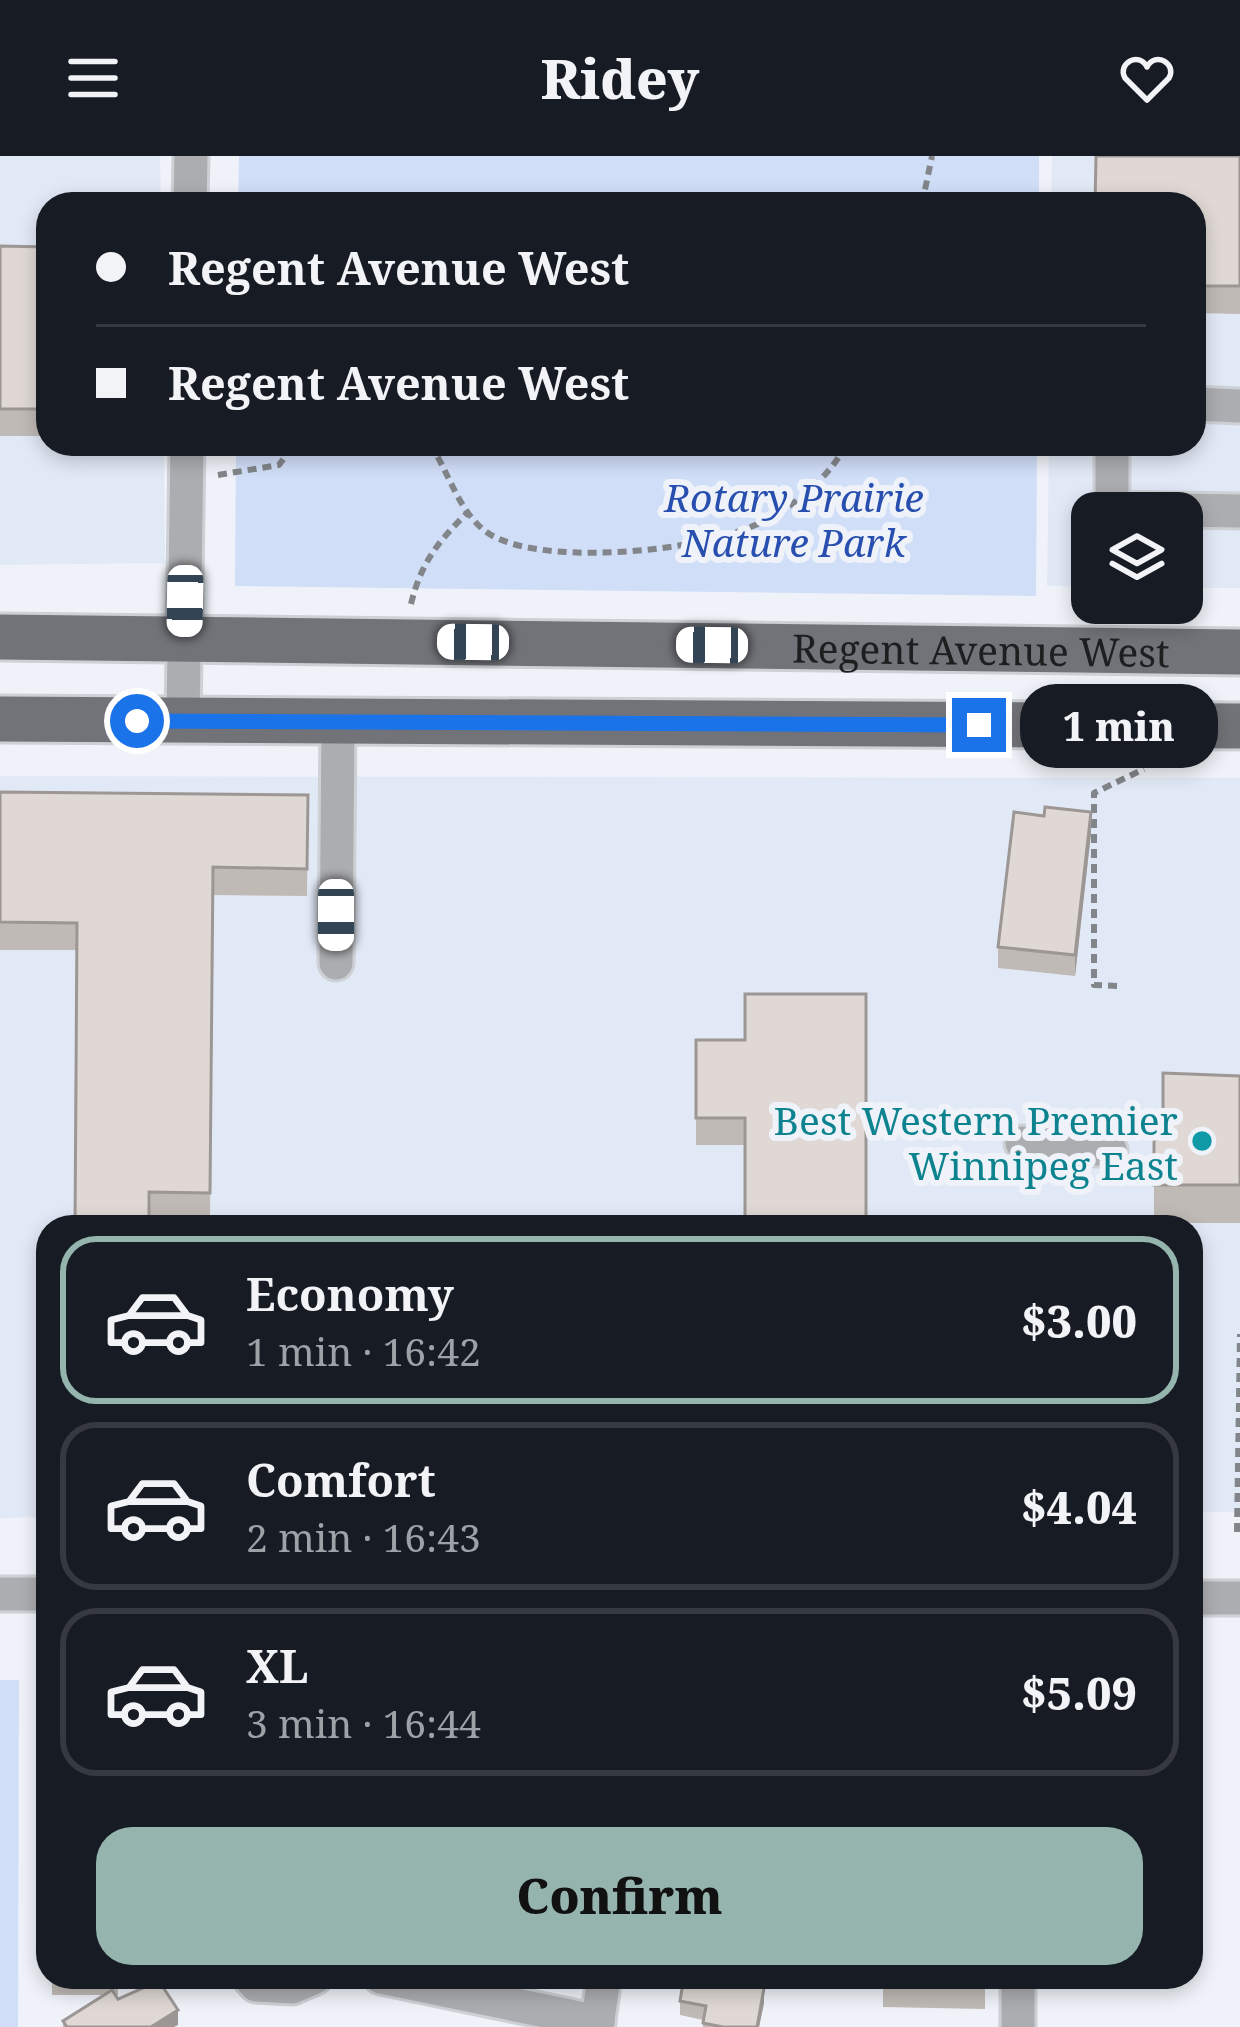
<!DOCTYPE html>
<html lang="en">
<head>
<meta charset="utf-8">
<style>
	:root { --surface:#171b24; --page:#242831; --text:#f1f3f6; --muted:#9ea1a6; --line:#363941; --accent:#96b4ae }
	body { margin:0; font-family:"Noto Serif",serif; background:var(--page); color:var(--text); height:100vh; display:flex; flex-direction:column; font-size:45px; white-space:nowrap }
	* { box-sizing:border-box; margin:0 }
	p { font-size:39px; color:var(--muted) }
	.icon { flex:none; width:66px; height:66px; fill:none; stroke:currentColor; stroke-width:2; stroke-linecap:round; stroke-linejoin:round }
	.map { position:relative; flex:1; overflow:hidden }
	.drawer { position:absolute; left:36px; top:1059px; width:1167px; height:774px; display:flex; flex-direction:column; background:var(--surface); border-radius:36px; box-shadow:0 6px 18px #0003 }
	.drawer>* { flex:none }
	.guide { position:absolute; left:36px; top:36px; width:1170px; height:264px; border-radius:36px; box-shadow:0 6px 18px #0003; display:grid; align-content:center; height:264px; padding:0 60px; background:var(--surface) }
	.controls { position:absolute; left:1071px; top:336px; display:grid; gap:24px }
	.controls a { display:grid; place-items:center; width:132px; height:132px; border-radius:24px; background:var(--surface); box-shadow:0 6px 18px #0003; font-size:60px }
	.end { position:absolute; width:54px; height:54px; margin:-27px; border:15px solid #1a73e8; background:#fff; box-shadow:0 0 0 6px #fff }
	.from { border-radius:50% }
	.bubble { position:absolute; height:84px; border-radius:36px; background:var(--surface); box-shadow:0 6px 18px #0003; font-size:39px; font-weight:800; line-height:84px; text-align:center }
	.car { position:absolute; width:36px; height:72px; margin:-36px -18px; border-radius:15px; box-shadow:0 0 9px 3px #0007; background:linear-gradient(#fff 24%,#345 0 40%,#fff 0 76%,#345 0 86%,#fff 0) }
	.guide b { display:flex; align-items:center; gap:42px; height:114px; font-size:45px }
	.guide b+b { border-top:3px solid var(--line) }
	.guide i { width:30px; height:30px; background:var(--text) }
	ul { padding:21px 0 0; list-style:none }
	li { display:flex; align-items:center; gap:36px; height:168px; margin:0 24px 18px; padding:0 36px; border:6px solid var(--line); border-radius:36px }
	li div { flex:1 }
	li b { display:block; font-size:45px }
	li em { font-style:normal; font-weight:800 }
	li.current { border-color:var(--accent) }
	li>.icon { width:108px; height:108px; stroke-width:1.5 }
	.cta { display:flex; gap:24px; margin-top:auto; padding:24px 60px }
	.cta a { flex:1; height:138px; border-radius:36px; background:var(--accent); color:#111; font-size:48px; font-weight:800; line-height:138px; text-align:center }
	header { display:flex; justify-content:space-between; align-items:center; height:156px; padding:0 60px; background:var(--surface); font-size:54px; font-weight:800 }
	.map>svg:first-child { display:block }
	.built { fill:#e2e9f6 }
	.green { fill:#d1def8 }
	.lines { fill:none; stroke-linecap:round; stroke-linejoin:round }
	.minor-casing { stroke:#cdd1d6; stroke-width:39 }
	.major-casing { stroke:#cdd1d6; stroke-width:51 }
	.path { stroke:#828589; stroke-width:6; stroke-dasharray:9 6; stroke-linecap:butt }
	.minor { stroke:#acadb0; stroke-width:33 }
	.major { stroke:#717378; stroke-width:45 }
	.wall { fill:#c0bab6 }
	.shaded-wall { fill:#9c9794 }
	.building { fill:#dfd8d4; stroke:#9c9794; stroke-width:3 }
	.route { stroke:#1a73e8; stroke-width:15 }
	.culture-dot { fill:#0f9aa8; stroke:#eff3f9; stroke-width:4.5 }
	.labels { text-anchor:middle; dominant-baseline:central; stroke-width:12; stroke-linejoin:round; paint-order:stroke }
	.park-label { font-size:39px; font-style:italic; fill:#284faf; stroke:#eff3f9 }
	.street-label { font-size:39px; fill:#1d1e20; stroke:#eff3f9 }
	.culture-label { font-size:39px; fill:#0d838f; stroke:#eff3f9; text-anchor:end }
</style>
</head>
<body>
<header><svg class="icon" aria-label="menu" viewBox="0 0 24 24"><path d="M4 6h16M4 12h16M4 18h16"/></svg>Ridey<svg class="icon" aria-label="heart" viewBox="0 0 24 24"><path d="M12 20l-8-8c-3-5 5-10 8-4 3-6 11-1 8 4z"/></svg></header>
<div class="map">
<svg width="1240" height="1871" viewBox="0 0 1240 1871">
	<rect width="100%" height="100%" fill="#eff3f9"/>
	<g class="built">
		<path d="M0 0H160L161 48H48V288H164L165 407 0 409Z"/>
		<path d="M1052 0H1240V432H1182V357H1092V431L1047 430 1049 288H1194V48H1051Z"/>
		<path d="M0 620 1240 622V1356H1191V1071H48V1361L0 1362Z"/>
	</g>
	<g class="green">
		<path d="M239 0H1039V48H238Z"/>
		<path d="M236 288H1037L1036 440 235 430Z"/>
		<path d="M0 1524H19L18 1871H0Z"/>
	</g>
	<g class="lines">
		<defs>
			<g id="minor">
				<path d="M190 48 191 0"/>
				<path d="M1194 248 1240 250"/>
				<path d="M1112 288V353L1240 355"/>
				<path d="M183 565 187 288"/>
				<path d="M336 807 338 568"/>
				<path d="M1022 987 1110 994"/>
				<path d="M0 1438H48"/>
				<path d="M1191 1442H1240"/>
				<path d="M249 1821 256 1829 292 1831 315 1821"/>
				<path d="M381 1821 598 1866"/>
				<path d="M1018 1821V1871"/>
				<path d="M597 1871 604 1821"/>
			</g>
			<g id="major">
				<path id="s1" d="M0 481 1240 496"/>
				<path d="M0 563 1240 570"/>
			</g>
		</defs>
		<use href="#minor" class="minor-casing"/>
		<use href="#major" class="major-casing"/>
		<g class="path">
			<path d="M922 48 932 0"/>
			<path d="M430 288C451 319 461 367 499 383 560 409 701 395 760 367 797 349 827 323 847 288"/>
			<path d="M218 319 279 309 294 288"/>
			<path d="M411 448C421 407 437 387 467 357"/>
			<path d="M1117 830 1094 829V637L1144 613"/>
			<path d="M1237 1376 1240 1178"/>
		</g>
		<use href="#minor" class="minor"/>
		<use href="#major" class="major"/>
	</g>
	<g class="wall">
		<path d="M1240 0V158L1194 157V48Z"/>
		<path d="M0 90 48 91V280H0Z"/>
		<path d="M0 636 308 639 307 740 213 739 210 1064 149 1063 77 794H0Z"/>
		<path d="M1044 660 1091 677 1075 820 998 812V791Z"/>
		<path d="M866 838V1071H745V989H696V884H745Z"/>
		<path d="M1240 920V1067H1154V978L1163 976Z"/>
		<path d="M52 1821H118V1839H116L118 1843 174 1871H63V1865L104 1839H52Z"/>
		<path d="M883 1821H985V1853L883 1851Z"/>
		<path d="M680 1845 764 1847 759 1871H703V1864L680 1859Z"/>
	</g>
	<g class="shaded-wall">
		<path d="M1091 656V677L1075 820V799Z"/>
		<path d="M764 1832V1847L759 1871H757Z"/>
		<path d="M178 1854V1869L174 1871H151Z"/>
	</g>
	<g class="building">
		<path d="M1096 0H1240V130H1194V48H1095Z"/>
		<path d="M0 90 48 91V253H0Z"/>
		<path d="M0 636 308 639 307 713 213 711 210 1037 149 1036V1071H75L77 767 0 766Z"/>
		<path d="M1045 651 1091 656 1075 799 998 791 1014 656 1044 660Z"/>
		<path d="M745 838H866V1067H745V962H696V884H745Z"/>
		<path d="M1163 917 1240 920V1029H1154V978L1163 976Z"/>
		<rect x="52" y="1821" width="66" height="3"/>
		<path d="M684 1821H723L764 1832 757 1871H723L703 1867 706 1850 680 1845Z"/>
		<path d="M883 1821H985V1831L883 1830Z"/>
		<path d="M159 1825 178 1854 151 1871H67L63 1865 112 1834 118 1843Z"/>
	</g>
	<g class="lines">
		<path class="route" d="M137 565 979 569"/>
	</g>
	<circle class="culture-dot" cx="1202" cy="985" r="12"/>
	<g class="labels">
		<g class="park-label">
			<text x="794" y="340">Rotary Prairie<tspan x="794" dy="45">Nature Park</tspan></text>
		</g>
		<g class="street-label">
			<text stroke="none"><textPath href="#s1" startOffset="981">Regent Avenue West</textPath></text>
		</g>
		<g class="culture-label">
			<text x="1178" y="963">Best Western Premier<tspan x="1178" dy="45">Winnipeg East</tspan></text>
		</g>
	</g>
</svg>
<div class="controls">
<a><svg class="icon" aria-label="layers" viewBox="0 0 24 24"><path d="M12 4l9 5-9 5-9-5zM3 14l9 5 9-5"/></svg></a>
</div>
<i class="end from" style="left:137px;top:565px"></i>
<i class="end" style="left:979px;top:569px"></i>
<div class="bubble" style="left:1020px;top:528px;width:198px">1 min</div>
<i class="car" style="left:185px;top:445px;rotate:181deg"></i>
<i class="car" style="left:473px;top:486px;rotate:271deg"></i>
<i class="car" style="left:712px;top:489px;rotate:271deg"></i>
<i class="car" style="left:336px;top:759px;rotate:180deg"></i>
<div class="guide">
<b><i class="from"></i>Regent Avenue West</b>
<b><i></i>Regent Avenue West</b>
</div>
<section class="drawer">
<ul>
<li class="current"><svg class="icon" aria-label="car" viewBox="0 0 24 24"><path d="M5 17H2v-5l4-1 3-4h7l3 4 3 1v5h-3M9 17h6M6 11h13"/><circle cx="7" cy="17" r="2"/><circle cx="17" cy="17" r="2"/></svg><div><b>Economy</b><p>1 min · 16:42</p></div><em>$3.00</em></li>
<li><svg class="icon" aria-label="car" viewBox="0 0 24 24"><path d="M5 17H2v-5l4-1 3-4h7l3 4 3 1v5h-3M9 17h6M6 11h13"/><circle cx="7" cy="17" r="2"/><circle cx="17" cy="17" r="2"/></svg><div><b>Comfort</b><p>2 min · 16:43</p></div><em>$4.04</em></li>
<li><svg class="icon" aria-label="car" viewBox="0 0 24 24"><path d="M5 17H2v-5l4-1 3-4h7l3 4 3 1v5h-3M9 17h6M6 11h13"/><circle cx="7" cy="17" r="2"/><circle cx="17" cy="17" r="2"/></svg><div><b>XL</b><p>3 min · 16:44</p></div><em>$5.09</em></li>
</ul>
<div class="cta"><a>Confirm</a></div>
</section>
</div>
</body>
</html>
